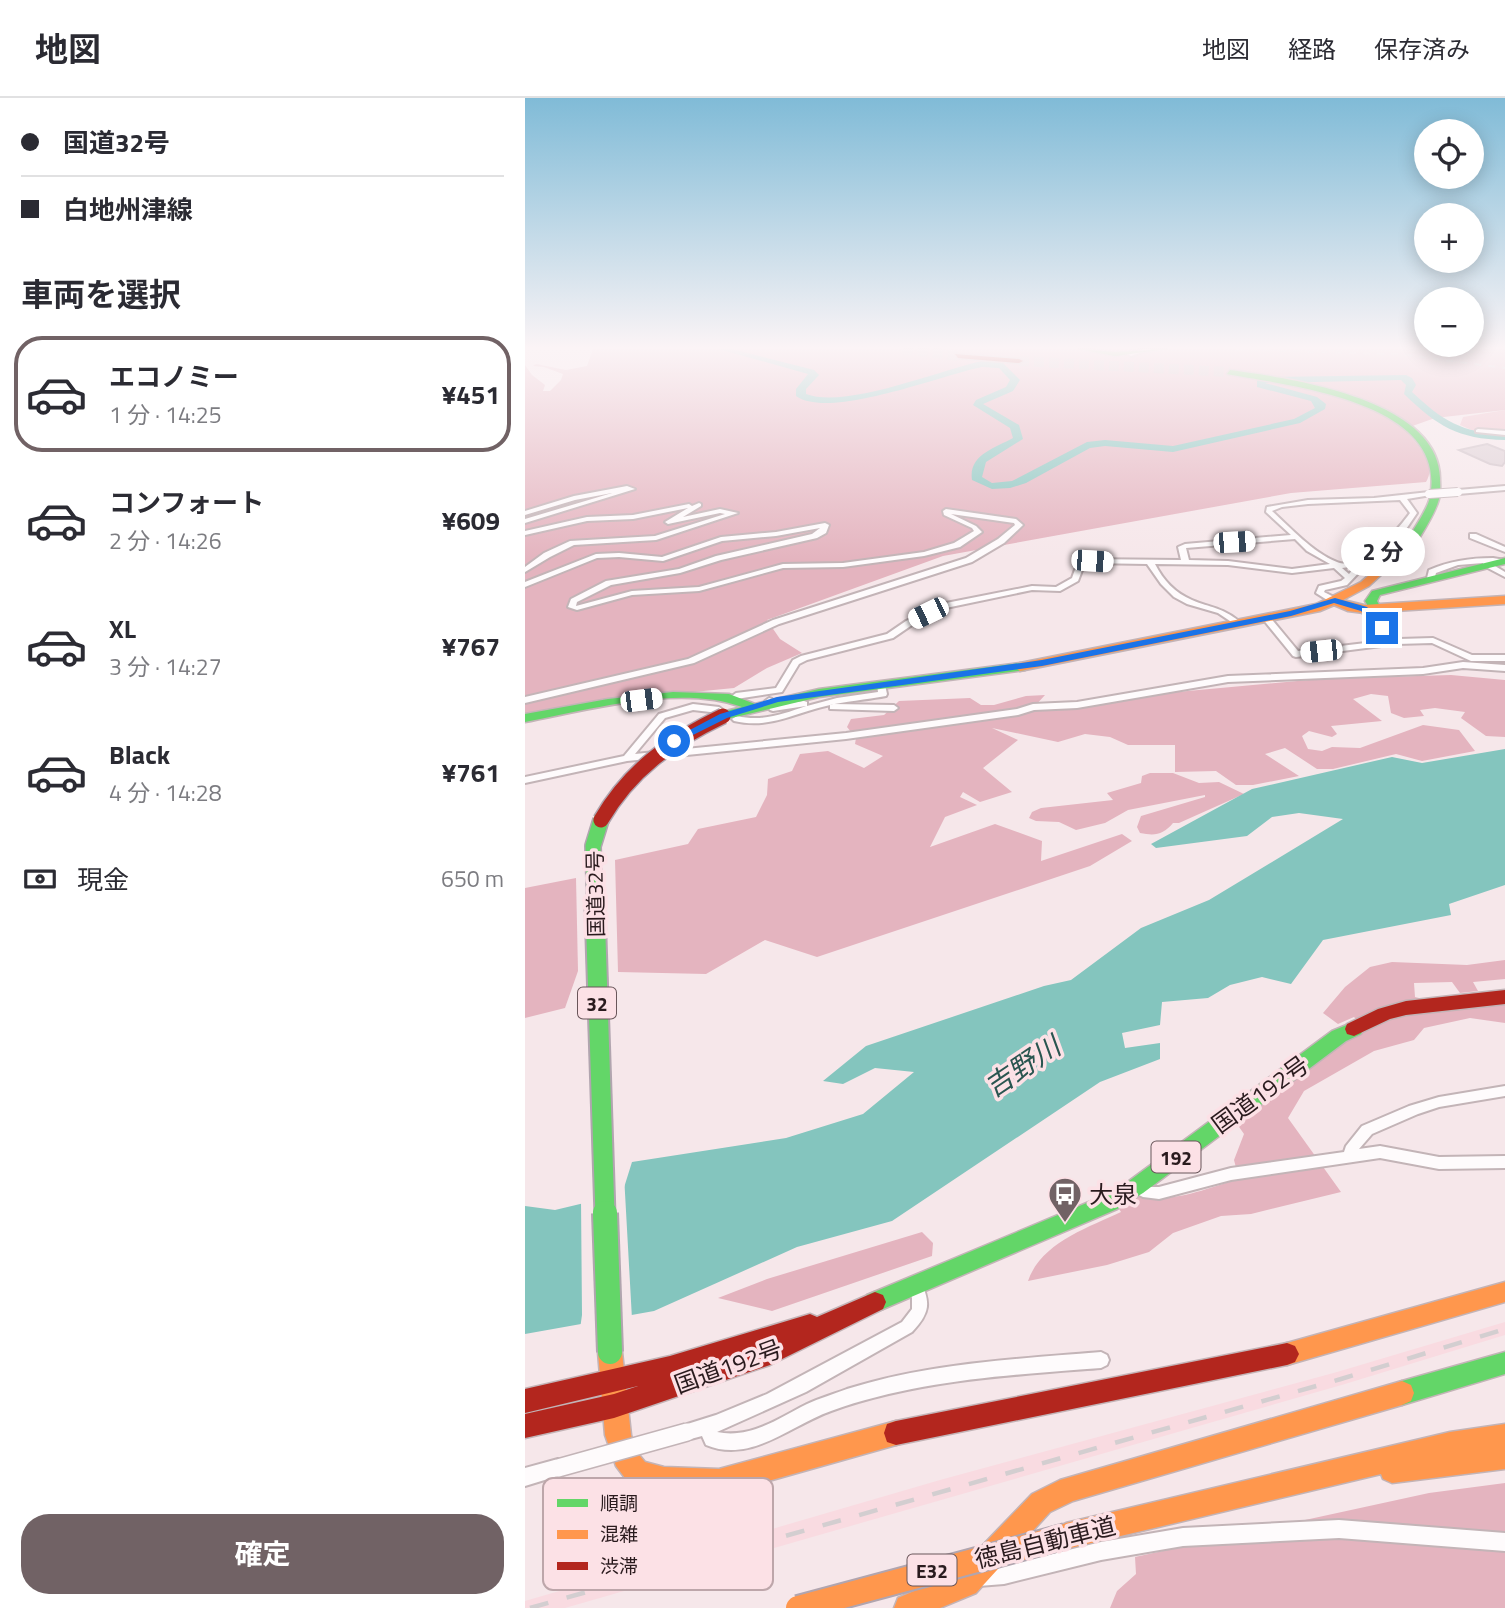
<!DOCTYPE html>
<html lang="ja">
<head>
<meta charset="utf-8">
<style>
	:root { --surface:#fff; --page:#f7f7f7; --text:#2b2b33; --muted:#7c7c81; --line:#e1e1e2; --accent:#716265 }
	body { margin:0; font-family:"Titillium Web","Noto Sans JP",sans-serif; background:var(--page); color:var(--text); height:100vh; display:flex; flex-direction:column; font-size:26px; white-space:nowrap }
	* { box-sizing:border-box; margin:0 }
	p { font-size:23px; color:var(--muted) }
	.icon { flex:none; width:38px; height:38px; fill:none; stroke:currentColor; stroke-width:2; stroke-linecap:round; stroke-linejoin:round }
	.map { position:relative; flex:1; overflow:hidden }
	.details { display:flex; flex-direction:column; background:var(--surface); width:525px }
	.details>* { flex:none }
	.banner { display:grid; align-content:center; height:154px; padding:0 21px; background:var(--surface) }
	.buttons { position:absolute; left:889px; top:21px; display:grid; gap:14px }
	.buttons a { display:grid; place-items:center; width:70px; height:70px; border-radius:50%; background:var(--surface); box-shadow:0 4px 18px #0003; font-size:35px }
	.end { position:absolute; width:32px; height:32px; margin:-16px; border:9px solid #1a73e8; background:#fff; box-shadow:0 0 0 4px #fff }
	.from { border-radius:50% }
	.bubble { position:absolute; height:49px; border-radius:24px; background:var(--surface); box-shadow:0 4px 18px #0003; font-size:23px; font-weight:700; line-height:49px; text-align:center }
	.car { position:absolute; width:21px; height:42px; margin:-21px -10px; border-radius:9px; box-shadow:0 0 5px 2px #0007; background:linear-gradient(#fff 24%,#345 0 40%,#fff 0 76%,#345 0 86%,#fff 0) }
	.banner b { display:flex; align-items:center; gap:24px; height:66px; font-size:26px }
	.banner b+b { border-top:2px solid var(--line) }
	.banner i { width:18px; height:18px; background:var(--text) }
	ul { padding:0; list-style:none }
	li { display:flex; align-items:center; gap:21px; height:116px; margin:0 14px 10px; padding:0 7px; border:4px solid transparent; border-radius:28px }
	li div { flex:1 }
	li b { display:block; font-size:26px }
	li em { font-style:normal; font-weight:700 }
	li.current { border-color:var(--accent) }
	li>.icon { width:63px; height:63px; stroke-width:1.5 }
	h2 { padding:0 21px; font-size:32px; line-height:84px }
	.pay { display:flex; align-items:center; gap:18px; height:77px; padding:0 21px; font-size:26px }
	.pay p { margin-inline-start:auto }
	.cta { display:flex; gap:14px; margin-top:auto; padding:14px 21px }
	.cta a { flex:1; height:80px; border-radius:28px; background:var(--accent); color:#fff; font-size:28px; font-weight:700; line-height:80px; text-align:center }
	header { display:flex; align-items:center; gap:42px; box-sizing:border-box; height:98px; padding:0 35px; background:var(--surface); border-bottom:2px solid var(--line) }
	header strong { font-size:33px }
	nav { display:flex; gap:38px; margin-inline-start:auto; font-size:24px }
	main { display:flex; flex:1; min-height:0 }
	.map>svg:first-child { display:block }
	.built { fill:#f9dbe1 }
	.green { fill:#efc3cc }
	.forest { fill:#e4b4bf }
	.water { fill:#84c5be }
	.pier { fill:#f6e7ea }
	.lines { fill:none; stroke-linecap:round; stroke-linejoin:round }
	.river { fill:#84c5be; fill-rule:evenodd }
	.building { fill:#ddcfd4; stroke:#cec0c6; stroke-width:2 }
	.highway-tunnel { stroke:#cdbec1; stroke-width:10; stroke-dasharray:10 5; stroke-linecap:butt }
	.street-casing { stroke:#c3b4b7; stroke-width:4 }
	.fast-casing { stroke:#c3b4b7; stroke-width:3 }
	.slow-casing { stroke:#c3b4b7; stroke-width:3 }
	.jam-casing { stroke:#c3b4b7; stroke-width:3 }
	.street { fill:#fefbfc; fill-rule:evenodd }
	.fast { fill:#63d668; fill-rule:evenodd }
	.slow { fill:#ff974d; fill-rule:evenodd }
	.jam { fill:#b3261e; fill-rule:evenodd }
	.rail-far1 { stroke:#d3ced0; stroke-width:2; stroke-dasharray:7 7; stroke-linecap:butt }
	.rail { stroke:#d3ced0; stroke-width:4.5; stroke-dasharray:19 19; stroke-linecap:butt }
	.street-bridge-far1-casing { stroke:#c3b4b7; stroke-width:10; stroke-linecap:butt }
	.street-bridge-casing { stroke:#c3b4b7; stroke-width:20; stroke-linecap:butt }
	.fast-bridge-far2-casing { stroke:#b1a5af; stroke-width:18; stroke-linecap:butt }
	.fast-bridge-far1-casing { stroke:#b1a5af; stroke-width:23; stroke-linecap:butt }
	.fast-bridge-casing { stroke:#b1a5af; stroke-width:28; stroke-linecap:butt }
	.slow-bridge-casing { stroke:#b1a5af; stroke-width:28; stroke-linecap:butt }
	.jam-bridge-casing { stroke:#b1a5af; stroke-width:18; stroke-linecap:butt }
	.street-bridge-far1 { stroke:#fefbfc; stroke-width:8 }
	.street-bridge { stroke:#fefbfc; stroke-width:17 }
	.fast-bridge-far2 { stroke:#63d668; stroke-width:15 }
	.fast-bridge-far1 { stroke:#63d668; stroke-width:19 }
	.fast-bridge { stroke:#63d668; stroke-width:24 }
	.slow-bridge { stroke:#ff974d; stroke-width:24 }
	.jam-bridge { stroke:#b3261e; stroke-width:15 }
	.route { fill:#1a73e8 }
	.labels { text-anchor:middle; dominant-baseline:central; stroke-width:7; stroke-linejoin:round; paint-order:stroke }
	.shield { fill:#fce1e6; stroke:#69565a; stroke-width:2 }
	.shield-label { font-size:19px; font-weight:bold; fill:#2a1b1e }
	.street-label { font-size:21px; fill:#2a1b1e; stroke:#fce1e6 }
	.near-street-label { font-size:24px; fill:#2a1b1e; stroke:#fce1e6 }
	.near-poi-label { font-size:24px; fill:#2a1b1e; stroke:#fce1e6; text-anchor:start }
	.near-water-label { font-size:28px; font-style:italic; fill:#295550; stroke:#fce1e6 }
	.key { fill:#fce1e6; stroke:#bda6aa; stroke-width:2 }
	.key-label { font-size:19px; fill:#2a1b1e }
</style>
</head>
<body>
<header>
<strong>地図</strong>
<nav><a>地図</a><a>経路</a><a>保存済み</a></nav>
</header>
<main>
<section class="details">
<div class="banner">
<b><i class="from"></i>国道32号</b>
<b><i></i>白地州津線</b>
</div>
<h2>車両を選択</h2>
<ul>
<li class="current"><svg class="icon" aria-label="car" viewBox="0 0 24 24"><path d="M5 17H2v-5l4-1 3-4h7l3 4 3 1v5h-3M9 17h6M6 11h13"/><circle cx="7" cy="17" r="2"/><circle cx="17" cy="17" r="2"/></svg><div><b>エコノミー</b><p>1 分 · 14:25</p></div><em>¥451</em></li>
<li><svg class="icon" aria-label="car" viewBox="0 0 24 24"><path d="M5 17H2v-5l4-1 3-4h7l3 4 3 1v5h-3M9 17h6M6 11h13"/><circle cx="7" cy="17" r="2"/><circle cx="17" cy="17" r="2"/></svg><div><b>コンフォート</b><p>2 分 · 14:26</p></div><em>¥609</em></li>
<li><svg class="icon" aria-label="car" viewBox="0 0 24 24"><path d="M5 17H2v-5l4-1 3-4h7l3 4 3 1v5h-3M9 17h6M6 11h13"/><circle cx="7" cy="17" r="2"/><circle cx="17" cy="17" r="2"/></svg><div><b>XL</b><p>3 分 · 14:27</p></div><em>¥767</em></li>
<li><svg class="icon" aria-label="car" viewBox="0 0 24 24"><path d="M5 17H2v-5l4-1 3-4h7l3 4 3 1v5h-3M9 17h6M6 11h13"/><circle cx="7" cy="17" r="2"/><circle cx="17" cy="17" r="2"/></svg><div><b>Black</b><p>4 分 · 14:28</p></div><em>¥761</em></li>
</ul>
<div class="pay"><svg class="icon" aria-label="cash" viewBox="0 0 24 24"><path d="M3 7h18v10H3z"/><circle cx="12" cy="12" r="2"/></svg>現金<p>650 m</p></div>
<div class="cta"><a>確定</a></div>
</section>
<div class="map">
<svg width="980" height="1510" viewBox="0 0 980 1510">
	<rect width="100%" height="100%" fill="#f6e7ea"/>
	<path class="built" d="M980 1224V1237L820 1286 40 1510H0V1503L415 1382 812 1274Z"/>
	<path class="green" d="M980 312V334H951L935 327 938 319Z"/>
	<g class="forest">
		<path d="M68 251H980V312L910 320 879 331C891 345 913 365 901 384L766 395 418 458 242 522 255 541 277 555 242 570 209 590 138 597 0 618V267L7 277 20 287 18 293H25L36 282 38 276 19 269 8 268 11 266 41 272 62 268Z"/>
		<path d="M926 577 980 582V639L961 638 936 620 940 614 910 610 895 612 899 618 879 620 866 615 863 598 846 596 828 601 857 623 806 628 812 636 807 639 784 633 777 638 783 651 797 653 807 649 835 650 898 627 934 632 950 653 897 663 871 656 808 671H792L760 650 740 656 774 678 728 687H711L691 673 650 674V647H603L585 639 560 636 533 644 467 630 493 642 458 670 487 694 455 704 438 694 435 699 452 707 420 719 405 749 470 726 517 743 516 763 597 736 607 743 565 768 292 859 240 842 181 876 93 874 90 762 163 746 173 731 231 719 242 697 243 681 267 673 275 656 303 653 339 670 358 658 330 646 331 640 322 629 326 621 359 617 374 603 445 600 456 607H469L501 598 520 597 509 609 577 607 652 594 794 581Z"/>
		<path d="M625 675H648L674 685 694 684 719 696 654 725H648C638 737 630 738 615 735L612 729 616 718 680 699V697L603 712 580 725 551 732 534 724 511 723 504 720 507 714 516 710 588 702 582 695 616 685 617 678Z"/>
		<path d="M51 780 53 873 40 910 0 920V790Z"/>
		<path d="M980 862V881L948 884 953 893 935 895 927 884 889 885 890 899 932 909 980 905V925L945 920 899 930 889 942 849 953 779 993 763 1020 816 1094 726 1116 696 1118 648 1135 624 1154 582 1167 503 1183C516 1145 562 1130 596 1114L591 1106 610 1094C640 1110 684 1089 714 1081L709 1062 719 1036 712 1026 839 930 829 919 813 926 798 915 820 889 845 869 867 864 942 867Z"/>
		<path d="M397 1134 408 1145 407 1158 247 1213 193 1200 242 1181Z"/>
		<path d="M980 1385V1510H585L592 1493 611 1476 610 1459 904 1395Z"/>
	</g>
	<path class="water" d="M980 651V787L924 806 926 817 798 842 766 886 737 879 705 887 683 900 637 904 635 927 597 935 600 950 635 945V961L575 984 367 1123 272 1149 129 1213 0 1236V1108L30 1112 97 1096 107 1064 261 1040 338 1016 389 974 350 970 318 986 298 983 341 948 519 888 546 882 616 830 684 802 818 721 774 715 747 719 722 738 631 750 626 746 727 691 867 659 897 665Z"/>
	<path class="pier" d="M99 1077 107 1221 55 1231 57 1217 56 1102 94 1093Z"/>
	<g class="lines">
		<path class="river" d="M194 251H207L289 272 294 277 281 291V296C321 311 412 273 457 263L478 265 495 282 488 293 458 306 494 327 498 341 461 364 457 379 467 385 487 383 562 344 580 342 648 348 769 321 790 310 786 303 732 289V282L742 279 881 277 887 280 891 287 887 294C918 323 937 335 980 336V342C933 341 912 328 879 296L881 287 876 282 742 285H740L792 299 801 306 800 311 775 325 648 354 580 348 565 350 501 385 485 390 467 391 447 382C443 357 470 350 488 340L485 330 448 307 451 302 481 289 485 282 474 270 457 269C416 277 305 322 271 298V291L283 276Z"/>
	</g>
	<path class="building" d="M962 346 980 353V364L977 368 965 366 934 352Z"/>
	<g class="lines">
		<g class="highway-tunnel">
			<path d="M378 251 433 258"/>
			<path d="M494 263 705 274"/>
		</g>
		<defs>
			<g id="street">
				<path d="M619 251H626L606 258 603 256Z"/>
				<path d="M920 251H951L948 253H923Z"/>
				<path d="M953 331 980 333V337L951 334V332Z"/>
				<path d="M102 388 110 391 0 425V421L87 395 50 402 0 417V413L49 398Z"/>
				<path d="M980 388V392L933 396 930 394 933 392Z"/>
				<path d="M904 394 906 395V397L882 401 892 415 877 437 841 467 822 487 800 492 799 494 813 501V505H807L791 495 794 488 816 483 820 480 809 470 767 475 703 467 630 466C638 482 650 495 667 502 686 510 696 509 714 523L715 525 711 527 693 515 662 506 649 499 636 486 622 466 563 465 559 467 553 483 535 493 507 492 421 510 387 527 368 540 282 562 274 566 257 594 211 601 207 598 211 595 251 590 268 562 276 558 362 536 381 523 416 506 507 488 531 489 547 480 552 466 558 461 656 462 653 449 660 446 766 437 741 414 742 409 783 402 849 400ZM875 402 885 415C872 433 836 474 812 464 787 454 766 430 747 413L757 409 783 406ZM770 441 782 453 805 466 767 471 703 463 664 462 661 450ZM831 468 824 476 817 470Z"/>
				<path d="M174 405 176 406V408L158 419 195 411 213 415 131 442 49 447 25 459 0 474V469L19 455 45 443 130 438 200 416 195 415 143 426 140 424 163 410 108 421 62 423 0 437V433L62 419 108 417 164 406 167 408Z"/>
				<path d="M421 411 491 421 498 427 479 445 447 464 254 526 169 565 0 605V599L163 561 248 522 441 460 473 441 490 427 489 425 426 416 451 428 457 434 435 449 399 458 318 469 258 470 174 493 107 497 52 512 43 509 46 501 81 483 154 471 191 458 287 436 295 430 251 438 197 443 138 463 94 459 72 460 0 489V484L71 456 94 455 137 459 196 439 251 434 300 425 304 427 301 435 292 440 196 462 155 475 86 487 52 504 51 508 107 493 174 489 258 466 318 465 399 454 429 445 449 433 447 430 419 417 418 413Z"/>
				<path d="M945 436H951L980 449V454L945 440Z"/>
				<path d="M968 460 980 462V465H965L980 474V479L959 468 958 465 933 467 911 475 909 482 902 480 904 472C925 463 945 460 968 460Z"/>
				<path d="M836 509H842L874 541 908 540 947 557H980V563H946L907 545 872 546 771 559 768 558 737 520 738 518H744L773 553 866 542 836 513Z"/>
				<path d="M938 564 980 567V573L938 570 898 576 703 584 552 610 509 612 493 617 321 641 102 663 0 685V679L99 658 134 616 168 606 194 609 198 612 194 615 168 612 140 620 110 656 321 635 492 611 508 606 552 604 703 578 898 570Z"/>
				<path d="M356 584 360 587 362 596 361 598C341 602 320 603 301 608 267 616 244 631 209 623L207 621 212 618C237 624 258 616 281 608L248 613 245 612 240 603 244 600 247 601 251 607 279 603 282 604V608L312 600 353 594 352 587Z"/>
				<path d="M308 606 369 607 373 610 369 613 305 611V607Z"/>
				<path d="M980 988V998L914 1009 893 1016 847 1036 834 1051 855 1048 914 1059 980 1058V1070L914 1071 855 1060 706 1082 634 1101 618 1099 606 1093 604 1089 606 1085 611 1083 624 1089H634L706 1070 819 1054 821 1048 837 1028 884 1008 914 999Z"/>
				<path d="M390 1180 395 1182C406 1205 405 1215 387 1234L281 1294 192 1334C226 1341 254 1320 282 1306 295 1300 309 1296 322 1291 404 1265 491 1261 576 1254L582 1257 584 1262 582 1267 576 1270C485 1277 393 1282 306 1313 266 1327 226 1366 181 1347L177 1338 162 1342 156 1340 154 1334 156 1328 191 1317 242 1296 377 1224 387 1211V1200L382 1187 385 1182Z"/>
				<path d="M33 1361 39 1364 42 1370 39 1376 0 1388V1370Z"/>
				<path d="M814 1422 980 1435V1453L814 1440 658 1448 576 1462 479 1486 454 1488 448 1485 445 1479 448 1473 454 1470 479 1468 576 1444 658 1430Z"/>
			</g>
			<g id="fast">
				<path d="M554 251 590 254 642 251 590 258Z"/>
				<path d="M705 272C764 280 914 301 915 380 915 386 916 395 914 401 910 416 899 432 892 444L883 442C889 429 902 413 905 399 924 303 764 288 702 276Z"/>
				<path d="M980 460V466L855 497 852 503 856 510 854 513H846L840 503 847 493Z"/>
				<path d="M495 565 501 569 500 572 294 599 198 622 191 618 193 615 217 609C154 586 64 612 0 624V616L83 601 148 594 204 596 230 606 294 591Z"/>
				<path d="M829 924 836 926 838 931 836 936 821 943 618 1095 592 1111 358 1211 350 1214 342 1211 339 1204 342 1197 576 1099 604 1083 807 933Z"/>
				<path d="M980 1254V1276L877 1307 868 1303 865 1295 868 1287 877 1283Z"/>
			</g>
			<g id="slow">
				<path d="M888 439 892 440V444L844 488 818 502 839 507 980 498V506L839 515 823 513 809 507 795 513 495 573 489 569 495 565 791 506 836 484Z"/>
				<path d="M980 1184V1204L762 1267 754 1264 750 1256 754 1248 762 1245Z"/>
				<path d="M85 1243 93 1246 97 1254 106 1337 110 1352 120 1364 139 1369 194 1371 371 1323 380 1326 383 1335 380 1344 371 1347 194 1397 139 1395 112 1388 103 1384 91 1368 80 1337 73 1254 77 1246Z"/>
				<path d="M877 1283 886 1287 889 1295 886 1303 877 1307 548 1403 525 1414 451 1495 415 1510H369L373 1500 431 1475 507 1396 535 1382Z"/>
				<path d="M980 1326V1371L867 1385 858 1381 856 1376 541 1451 532 1447 528 1438 532 1429 541 1425 925 1334Z"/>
			</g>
			<g id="jam">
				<path d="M430 256 494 261 498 263 494 265 433 260Z"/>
				<path d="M980 892V906L881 917 865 921 829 938 822 936 820 931 822 926 853 911 881 903Z"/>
				<path d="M350 1194 358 1197 361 1204 358 1211 245 1267 89 1320 0 1340V1316L89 1296 113 1288 0 1315V1291L145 1258 285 1216 292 1219Z"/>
				<path d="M762 1245 770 1248 774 1256 770 1264 762 1267 371 1347 362 1344 359 1335 362 1326 371 1323Z"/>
			</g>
		</defs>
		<use href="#street" class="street-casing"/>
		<use href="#fast" class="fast-casing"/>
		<use href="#slow" class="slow-casing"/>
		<use href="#jam" class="jam-casing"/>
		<use href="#street" class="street"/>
		<use href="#fast" class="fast"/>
		<use href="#slow" class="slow"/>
		<use href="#jam" class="jam"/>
		<path class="rail-far1" d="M712 252 873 256 980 270"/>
		<path class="rail" d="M5 1510 816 1281 980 1231"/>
		<defs>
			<path id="street-bridge-far1" d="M904 396 933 394"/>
			<path id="street-bridge" d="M33 1370 162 1334"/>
			<path id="fast-bridge-far2" d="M70 812 68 748 76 722"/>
			<path id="fast-bridge-far1" d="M70 810 80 1117"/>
			<path id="fast-bridge" d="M80 1115 85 1254"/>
			<path id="slow-bridge" d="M273 1510 541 1438"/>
			<path id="jam-bridge" d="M76 722C105 672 146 643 198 618"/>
		</defs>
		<use href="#street-bridge-far1" class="street-bridge-far1-casing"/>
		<use href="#street-bridge" class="street-bridge-casing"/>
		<use href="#fast-bridge-far2" class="fast-bridge-far2-casing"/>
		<use href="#fast-bridge-far1" class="fast-bridge-far1-casing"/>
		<use href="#fast-bridge" class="fast-bridge-casing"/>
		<use href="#slow-bridge" class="slow-bridge-casing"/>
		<use href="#jam-bridge" class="jam-bridge-casing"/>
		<use href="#street-bridge-far1" class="street-bridge-far1"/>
		<use href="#street-bridge" class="street-bridge"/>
		<use href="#fast-bridge-far2" class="fast-bridge-far2"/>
		<use href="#fast-bridge-far1" class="fast-bridge-far1"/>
		<use href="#fast-bridge" class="fast-bridge"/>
		<use href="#slow-bridge" class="slow-bridge"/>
		<use href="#jam-bridge" class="jam-bridge"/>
	</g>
	<linearGradient id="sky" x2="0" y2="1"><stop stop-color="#80bbd7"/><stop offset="0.54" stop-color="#fbf4f6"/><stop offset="1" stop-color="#fbf4f6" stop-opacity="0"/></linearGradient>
	<rect width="980" height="462" fill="url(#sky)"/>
	<path class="route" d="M810 500 842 509 862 530 854 532 836 513 809 505 766 518 517 568 253 604 202 620 152 645 144 643 195 616 252 599 517 562 765 513Z"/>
	<defs>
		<symbol id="bus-pin" viewBox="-11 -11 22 30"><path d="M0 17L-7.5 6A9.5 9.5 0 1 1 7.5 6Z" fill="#716265" stroke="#fce1e6"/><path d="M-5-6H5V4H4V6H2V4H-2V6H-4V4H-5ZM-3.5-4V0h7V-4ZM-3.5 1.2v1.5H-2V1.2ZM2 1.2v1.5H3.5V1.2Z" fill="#fff"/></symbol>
	</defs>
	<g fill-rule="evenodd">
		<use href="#bus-pin" x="521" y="1077" width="38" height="52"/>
	</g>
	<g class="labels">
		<g class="shield">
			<rect x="53" y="889.5" width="38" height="31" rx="5"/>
			<rect x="626.5" y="1043.5" width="49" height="31" rx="5"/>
			<rect x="382.5" y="1456.5" width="49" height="31" rx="5"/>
		</g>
		<g class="shield-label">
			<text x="72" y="905">32</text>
			<text x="651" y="1059">192</text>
			<text x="407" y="1472">E32</text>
		</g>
		<g class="street-label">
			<text transform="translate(70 796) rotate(-91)">国道32号</text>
		</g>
		<g class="near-street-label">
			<text transform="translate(735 996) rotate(-36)">国道192号</text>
			<text transform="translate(203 1268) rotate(-20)">国道192号</text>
			<text transform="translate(520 1444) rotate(-14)">徳島自動車道</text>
		</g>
		<g class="near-poi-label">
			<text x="564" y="1096">大泉</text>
		</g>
		<g class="near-water-label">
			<text transform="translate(497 968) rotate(-34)">吉野川</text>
		</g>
	</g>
	<rect x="18" y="1380" width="230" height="112" rx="10" class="key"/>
	<rect x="32" y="1401" width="31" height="8" fill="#63d668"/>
	<rect x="32" y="1432" width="31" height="9" fill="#ff974d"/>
	<rect x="32" y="1464" width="31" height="8" fill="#b3261e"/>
	<g class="key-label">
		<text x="75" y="1412">順調</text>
		<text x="75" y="1443">混雑</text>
		<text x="75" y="1475">渋滞</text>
	</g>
</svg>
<div class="buttons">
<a><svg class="icon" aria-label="locate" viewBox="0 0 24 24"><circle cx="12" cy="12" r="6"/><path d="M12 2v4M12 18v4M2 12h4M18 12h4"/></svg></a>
<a>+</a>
<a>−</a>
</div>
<i class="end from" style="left:149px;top:643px"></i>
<i class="end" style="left:857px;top:530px"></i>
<div class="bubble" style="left:816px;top:429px;width:84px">2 分</div>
<i class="car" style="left:709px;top:444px;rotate:87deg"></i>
<i class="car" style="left:567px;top:463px;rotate:94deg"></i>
<i class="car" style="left:403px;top:515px;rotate:244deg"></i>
<i class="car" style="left:796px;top:553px;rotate:264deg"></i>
<i class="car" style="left:116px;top:602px;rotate:83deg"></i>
</div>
</main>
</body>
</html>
